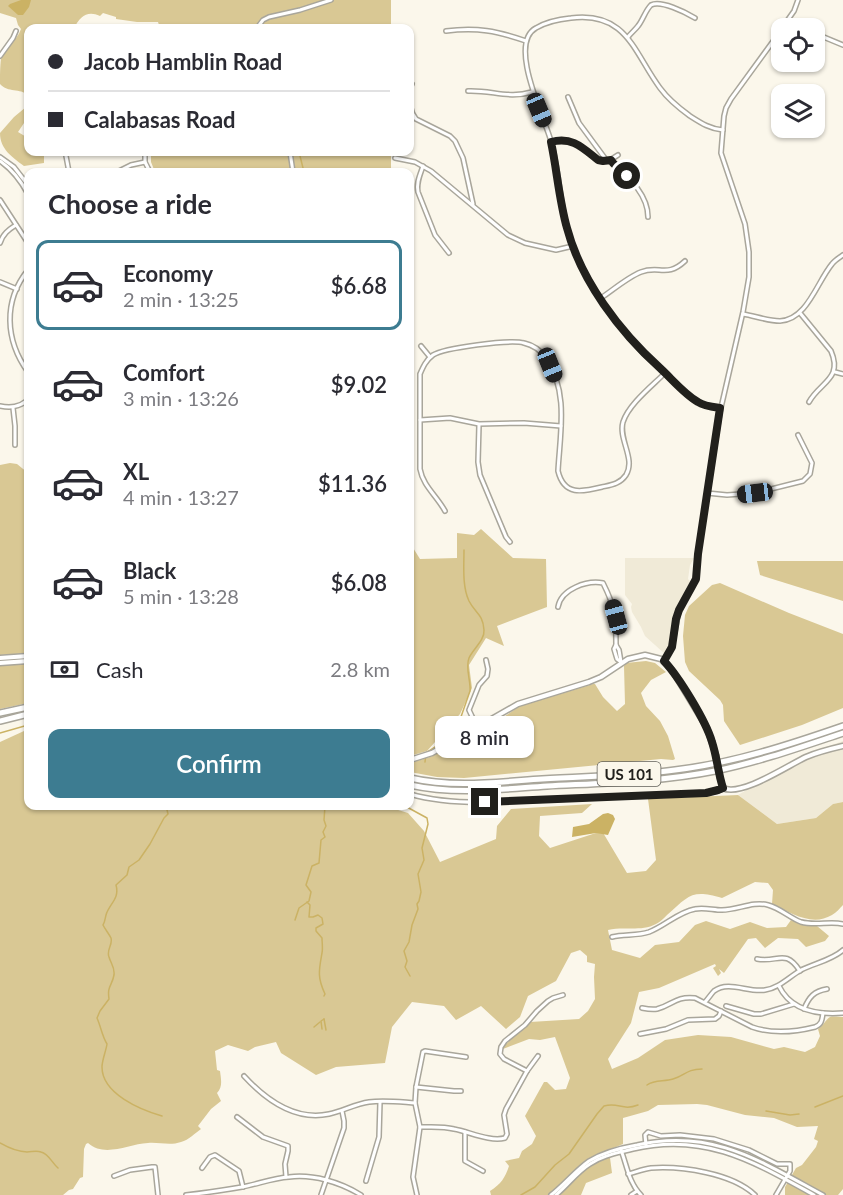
<!DOCTYPE html>
<html lang="en">
<head>
<meta charset="utf-8">
<style>
	:root { --surface:#fff; --page:#f7f7f7; --text:#2b2b33; --muted:#7c7c81; --line:#e1e1e2; --accent:#3d7c91 }
	body { margin:0; font-family:Lato,sans-serif; background:var(--page); color:var(--text); height:100vh; display:flex; flex-direction:column; font-size:22px; white-space:nowrap }
	* { box-sizing:border-box; margin:0 }
	p { font-size:20px; color:var(--muted) }
	.icon { flex:none; width:33px; height:33px; fill:none; stroke:currentColor; stroke-width:2; stroke-linecap:round; stroke-linejoin:round }
	.map { position:relative; flex:1; overflow:hidden }
	.panel { position:absolute; left:24px; top:168px; width:390px; height:642px; display:flex; flex-direction:column; background:var(--surface); border-radius:12px; box-shadow:0 2px 4px #0004 }
	.panel>* { flex:none }
	.hud { position:absolute; left:24px; top:24px; width:390px; height:132px; border-radius:12px; box-shadow:0 2px 4px #0004; display:grid; align-content:center; height:132px; padding:0 24px; background:var(--surface) }
	.buttons { position:absolute; left:771px; top:18px; display:grid; gap:12px }
	.buttons a { display:grid; place-items:center; width:54px; height:54px; border-radius:12px; background:var(--surface); box-shadow:0 2px 4px #0004; font-size:30px }
	.end { position:absolute; width:27px; height:27px; margin:-14px; border:8px solid #21201c; background:#fff; box-shadow:0 0 0 3px #fff }
	.from { border-radius:50% }
	.bubble { position:absolute; height:42px; border-radius:12px; background:var(--surface); box-shadow:0 2px 4px #0004; font-size:20px; font-weight:600; line-height:42px; text-align:center }
	.car { position:absolute; width:18px; height:36px; margin:-18px -9px; border-radius:8px; box-shadow:0 0 4px 2px #0007; background:linear-gradient(#222 24%,#8ab4d8 0 40%,#222 0 76%,#8ab4d8 0 86%,#222 0) }
	.hud b { display:flex; align-items:center; gap:21px; height:57px; font-size:22px }
	.hud b+b { border-top:2px solid var(--line) }
	.hud i { width:15px; height:15px; background:var(--text) }
	ul { padding:0; list-style:none }
	li { display:flex; align-items:center; gap:18px; height:90px; margin:0 12px 9px; padding:0 12px; border:3px solid transparent; border-radius:12px }
	li div { flex:1 }
	li b { display:block; font-size:22px }
	li em { font-style:normal; font-weight:600 }
	li.active { border-color:var(--accent) }
	li>.icon { width:54px; height:54px; stroke-width:1.5 }
	h2 { padding:0 24px; font-size:27px; line-height:72px }
	.pay { display:flex; align-items:center; gap:15px; height:66px; padding:0 24px; font-size:22px }
	.pay p { margin-inline-start:auto }
	.cta { display:flex; gap:12px; margin-top:auto; padding:12px 24px }
	.cta a { flex:1; height:69px; border-radius:12px; background:var(--accent); color:#fff; font-size:24px; font-weight:600; line-height:69px; text-align:center }
	.map>svg:first-child { display:block }
	.built { fill:#f0ead7 }
	.green { fill:#d9c894 }
	.water { fill:#cbb264 }
	.lines { fill:none; stroke-linecap:round; stroke-linejoin:round }
	.stream { stroke:#cbb264; stroke-width:1.5 }
	.minor-casing { stroke:#a9a69b; stroke-width:6 }
	.major-casing { stroke:#a9a69b; stroke-width:7 }
	.highway-casing { stroke:#a9a69b; stroke-width:8 }
	.minor { stroke:#fff; stroke-width:3 }
	.major { stroke:#fff; stroke-width:4 }
	.highway { stroke:#fff; stroke-width:5 }
	.major-bridge-casing { stroke:#a9a69b; stroke-width:7; stroke-linecap:butt }
	.major-bridge { stroke:#fff; stroke-width:4 }
	.route { stroke:#21201c; stroke-width:8 }
	.labels { text-anchor:middle; dominant-baseline:central; stroke-width:4.5; stroke-linejoin:round; paint-order:stroke }
	.shield { fill:#fbf7eb; stroke:#62605a; stroke-width:1.5 }
	.shield-label { font-size:15px; font-weight:bold; fill:#21201c }
</style>
</head>
<body>
<div class="map">
<svg width="843" height="1195" viewBox="0 0 843 1195">
	<rect width="100%" height="100%" fill="#fbf7eb"/>
	<g class="built">
		<path d="M625 558H694L690 565 688 579 691 582 673 616 669 646 665 654 645 636 641 627 632 612 631 607 632 604 625 595Z"/>
		<path d="M843 741V802L833 804 816 818 777 824 738 795 810 753Z"/>
	</g>
	<g class="green">
		<path d="M0 0H391V28H190L181 26 180 24 159 25 158 22H137L116 19V17L103 13 100 16C87 10 80 17 74 28H28V95C20 88 8 93 0 84 0 77 0 66 1 59 5 47 17 41 21 29L18 25 16 18 0 13Z"/>
		<path d="M26 107H28V117L18 132 28 138V152H44V163L24 166C12 157 0 149 0 133L14 117Z"/>
		<path d="M151 152H391V172H155L151 162Z"/>
		<path d="M10 463 17 464 28 473V651L26 654 0 655V465Z"/>
		<path d="M481 529 513 558 546 559 547 607 497 626 504 646 486 638 469 665 472 688 460 714 427 751 410 756V543L420 559 457 558V533L474 535Z"/>
		<path d="M757 561H843V601L760 575Z"/>
		<path d="M720 583 789 613 843 634V708L802 725 740 745 724 721 723 705 720 700 689 671 685 662 683 636 685 615 689 606 712 585Z"/>
		<path d="M646 661 655 663 666 672 651 680 641 693 646 706 660 721 668 736 675 759 673 760 661 759 464 778 437 777 410 772V763L430 757 487 728 520 706 593 684H595L603 697 617 711 625 704 624 666 626 663Z"/>
		<path d="M28 664V703L0 709V665Z"/>
		<path d="M24 731H28V806H385L408 813 424 831 440 862 496 839 497 826 511 809 592 804 582 813 540 816 539 836 550 848 602 831 627 873 646 871 656 860 648 799 738 795 777 824 816 818 833 804 843 802V905C840 908 836 913 832 915 812 927 791 913 772 904L773 890 768 883 755 882 722 898C691 889 689 896 667 915 664 918 660 922 656 924 641 932 623 926 608 930L612 950 640 958 655 945 679 942 695 925 706 921 730 929 750 922 767 928 786 927 791 920 802 924 817 926 829 936 825 941 806 947 798 939 778 938 765 948 756 938 748 939 724 973 719 969 721 973 718 976 713 968 716 966 715 964 659 988 639 992 631 1023 608 1059 612 1069 638 1058 665 1040 698 1035 731 1037 774 1049 784 1047 805 1052 815 1047 820 1036 818 1029C823 1026 827 1018 830 1017 833 1016 840 1017 843 1017V1189L838 1195H785V1187L796 1168 802 1165 816 1147 818 1141 814 1139 818 1126 797 1127 774 1118 745 1115 707 1105 697 1104 658 1105 648 1111 623 1118V1144L609 1150 612 1173 586 1183 581 1195H491L490 1191C501 1184 505 1178 509 1166L505 1161 519 1158 522 1151 532 1144 536 1136 525 1116 544 1082H547L555 1090 566 1089 570 1078 555 1037 540 1040 529 1039 503 1049 504 1046 530 1022 579 1019 588 1011 595 999 594 977 595 964 587 962V956L580 950 571 953 556 981 528 996 520 1017 506 1029 481 1006 456 1020 444 1006 412 1002 392 1027 385 1063 336 1067 316 1075 281 1053 276 1042 255 1047 248 1051 228 1045 215 1051 217 1070 220 1071C221 1079 223 1087 217 1093L221 1101 211 1109 198 1126 201 1129C195 1133 189 1140 181 1142 170 1146 159 1142 148 1143 128 1144 105 1158 88 1143L86 1144 84 1149 83 1177 80 1178 73 1189 69 1190 63 1195H0V742Z"/>
	</g>
	<g class="water">
		<path d="M21 0H31L29 7 23 15H18L8 6 10 4Z"/>
		<path d="M608 813 613 815 615 819 608 835 596 833 572 837 573 827 589 824 603 814Z"/>
	</g>
	<g class="lines">
		<g class="stream">
			<path d="M299 152 304 172"/>
			<path d="M0 733 28 725"/>
			<path d="M425 762 426 753 455 734 470 691C471 681 465 668 469 658 473 649 485 640 484 630 483 614 475 613 469 601 462 586 464 566 464 550"/>
			<path d="M405 806 427 818 428 824 422 848 424 860 418 874 421 892 419 901 417 904 418 909 412 925 409 942 404 951 407 961 405 967 410 976"/>
			<path d="M307 902 310 905 309 917H313L318 915 322 918 323 924 316 928V931L322 938C322 943 323 948 322 953 319 970 317 977 325 994L324 996"/>
			<path d="M295 920 299 908 309 901 311 892 306 885 312 866 319 863 321 840 325 837 323 832 326 826 324 820 325 806"/>
			<path d="M324 1019 326 1030"/>
			<path d="M314 1027 320 1022"/>
			<path d="M322 1029 321 1021 324 1019"/>
			<path d="M647 1085C655 1079 664 1082 673 1079 685 1076 686 1069 702 1069"/>
			<path d="M815 1107 843 1096"/>
			<path d="M766 1111 790 1115 799 1114"/>
			<path d="M162 1116C141 1110 102 1094 102 1067 102 1060 106 1051 107 1044 102 1036 101 1027 97 1018L100 1011 109 999C107 986 112 986 114 975 115 967 111 964 109 957 106 950 113 945 111 938 109 934 105 929 103 925 105 922 105 919 106 915 109 904 120 899 116 885L127 875 129 867 139 860 150 844 164 818 168 814 166 806"/>
			<path d="M0 1143C7 1147 18 1152 27 1152 32 1152 36 1150 41 1152 49 1154 52 1163 58 1168"/>
			<path d="M521 1195 535 1187 555 1165 569 1154 597 1114 604 1106C619 1102 622 1111 638 1105"/>
		</g>
		<defs>
			<g id="minor">
				<path d="M787 21 803 28"/>
				<path d="M257 28 263 20 269 17 300 10 331 0"/>
				<path d="M782 28 794 11 798 0"/>
				<path d="M446 31C477 27 497 31 526 41"/>
				<path d="M814 33 843 45"/>
				<path d="M628 37C631 33 635 30 638 26 643 20 645 11 651 5 661 0 685 12 695 18"/>
				<path d="M0 56 13 38 16 31"/>
				<path d="M410 88 412 84"/>
				<path d="M468 91C492 90 508 99 532 92"/>
				<path d="M410 94C410 103 410 112 416 119L450 136 455 141 463 158 473 204"/>
				<path d="M568 97 579 123 607 161"/>
				<path d="M551 142C572 136 583 148 598 160 606 162 611 160 618 155"/>
				<path d="M67 152 66 156 69 172"/>
				<path d="M145 152V162L150 172"/>
				<path d="M290 152 293 172"/>
				<path d="M0 157 14 167 28 185"/>
				<path d="M395 158 415 162 431 171 508 235 525 243 556 250 573 246"/>
				<path d="M611 160 613 163C628 177 648 194 648 217"/>
				<path d="M0 161C13 170 21 181 28 194"/>
				<path d="M423 166C420 175 416 183 418 192L435 235 449 253"/>
				<path d="M117 172 131 165 145 162"/>
				<path d="M0 200 28 243"/>
				<path d="M0 243C3 234 8 230 16 225"/>
				<path d="M28 270C3 301 5 340 28 372"/>
				<path d="M0 282 17 289"/>
				<path d="M601 298C613 290 628 277 641 272 659 265 667 278 685 261"/>
				<path d="M800 313 831 351C843 379 820 382 809 402"/>
				<path d="M743 314C755 316 768 321 780 321 807 320 817 282 832 264 835 260 839 258 843 255"/>
				<path d="M421 346 430 357"/>
				<path d="M835 372 843 374"/>
				<path d="M0 406C11 408 19 407 28 400"/>
				<path d="M13 408 15 426V445"/>
				<path d="M720 408C713 407 705 406 698 402 687 396 677 384 668 375 655 364 642 353 632 341 606 311 576 265 567 227 559 198 559 167 550 138 543 115 508 43 536 28 546 22 561 19 571 18 627 11 634 53 660 88 668 99 679 108 690 116 701 123 710 129 723 130"/>
				<path d="M420 420 450 418 479 424 524 423 561 426"/>
				<path d="M479 425 478 462 480 475 506 537 510 542"/>
				<path d="M707 493 727 495 755 493 803 481 810 474 812 463 798 435"/>
				<path d="M445 511C437 496 423 486 420 469V374C423 367 426 360 433 355 444 348 510 339 524 343 533 345 541 351 546 358 569 392 560 433 558 471 564 496 582 492 602 487 611 485 620 484 626 475 636 459 618 439 623 422 629 404 652 386 665 373"/>
				<path d="M558 607C561 589 587 580 603 583 616 609 616 617 616 645L614 649 617 659 621 662"/>
				<path d="M616 645 619 650 621 662"/>
				<path d="M664 661 672 647 679 610 696 579 698 554 720 412 743 312 749 277V252L745 224 721 153 724 116 726 108 731 99 782 29"/>
				<path d="M477 727 469 710 479 685 487 676 488 669 486 660"/>
				<path d="M410 794C437 802 466 803 495 802L706 793 718 791 723 788"/>
				<path d="M612 937C624 934 637 936 649 932 665 926 678 912 695 909 704 907 713 910 722 910 738 910 752 901 768 905 780 908 790 918 801 922 815 926 830 921 843 924"/>
				<path d="M757 959C778 963 785 948 800 971"/>
				<path d="M779 986C791 1011 817 1015 843 1013"/>
				<path d="M705 1002C708 999 711 994 714 991 729 980 748 993 765 990 779 988 789 977 801 970 815 963 832 960 843 950"/>
				<path d="M726 1006 754 1014H761L794 1004"/>
				<path d="M642 1008C647 1009 652 1010 657 1009 673 1005 675 996 695 998L752 1027C772 1034 795 1032 815 1027 822 1024 822 1020 823 1013"/>
				<path d="M804 1009C809 997 814 991 827 989"/>
				<path d="M640 1034 666 1029 688 1020 715 1019 719 1016 721 1011"/>
				<path d="M527 1071 504 1059 500 1054 501 1047 505 1041 525 1025 537 1011 548 1001 553 998 563 995"/>
				<path d="M244 1076C266 1100 296 1121 329 1114 343 1111 355 1104 369 1102 384 1100 400 1102 415 1103"/>
				<path d="M416 1087 454 1091H461"/>
				<path d="M237 1117 263 1137 288 1146V1151L285 1164 286 1177"/>
				<path d="M420 1127C432 1127 443 1126 454 1129 470 1132 490 1142 505 1138L507 1134 504 1115 506 1109 527 1071 538 1056"/>
				<path d="M465 1132V1161L483 1171"/>
				<path d="M646 1145 645 1135 648 1132 661 1136 680 1135 714 1139 749 1150 777 1164H790V1171L776 1195"/>
				<path d="M621 1150C627 1166 629 1183 641 1195"/>
				<path d="M202 1168 210 1157 215 1155 239 1171 243 1187"/>
				<path d="M628 1174C636 1172 643 1169 651 1168 682 1166 732 1173 755 1195"/>
				<path d="M114 1176 130 1170 152 1167H155L158 1195"/>
				<path d="M366 1181 379 1137 380 1102"/>
				<path d="M186 1195C205 1193 224 1190 242 1187 258 1184 273 1178 289 1177 313 1174 340 1182 361 1195"/>
				<path d="M321 1195 344 1128V1121L342 1111"/>
				<path d="M417 1195 413 1177 420 1127 415 1103 416 1087 423 1052 425 1051 466 1057"/>
				<path d="M551 1195C564 1185 575 1171 589 1161 604 1152 620 1148 637 1145 712 1128 760 1161 823 1195"/>
				<path d="M556 1195C568 1185 577 1172 590 1164 603 1155 618 1153 633 1149 705 1132 754 1162 814 1195"/>
				<path d="M631 1195 637 1191"/>
			</g>
			<g id="major">
				<path d="M0 658 28 656"/>
				<path d="M0 663 28 661"/>
				<path d="M410 760 432 753 518 704 589 682 601 677 628 659 645 655 661 659 672 670 707 728 716 755"/>
				<path d="M720 778 723 788C741 797 787 766 806 757 818 752 830 749 843 746"/>
			</g>
			<g id="highway">
				<path d="M0 713 28 707"/>
				<path d="M0 721 28 714"/>
				<path d="M410 778C453 788 498 782 542 779 586 776 631 776 675 770 733 763 788 745 843 726"/>
				<path d="M410 785C455 795 501 789 547 786 603 783 660 782 715 771 759 762 801 747 843 733"/>
			</g>
		</defs>
		<use href="#minor" class="minor-casing"/>
		<use href="#major" class="major-casing"/>
		<use href="#highway" class="highway-casing"/>
		<use href="#minor" class="minor"/>
		<use href="#major" class="major"/>
		<use href="#highway" class="highway"/>
		<defs>
			<path id="major-bridge" d="M716 755 720 778"/>
		</defs>
		<use href="#major-bridge" class="major-bridge-casing"/>
		<use href="#major-bridge" class="major-bridge"/>
	</g>
	<g class="lines">
		<path class="route" d="M485 802 706 793 718 790 723 788C718 773 717 757 712 742 706 721 679 677 664 661L672 647 676 619 679 610 696 579 698 554 720 408C713 407 704 406 698 402 684 394 672 379 660 368 620 332 581 281 567 228 559 200 557 170 551 142 572 136 583 148 598 160L603 161 611 160 613 163 627 176"/>
	</g>
	<g class="labels">
		<rect class="shield" x="597.5" y="762" width="63" height="24" rx="4.5"/>
		<g class="shield-label">
			<text x="629" y="774">US 101</text>
		</g>
	</g>
</svg>
<div class="buttons">
<a><svg class="icon" aria-label="locate" viewBox="0 0 24 24"><circle cx="12" cy="12" r="6"/><path d="M12 2v4M12 18v4M2 12h4M18 12h4"/></svg></a>
<a><svg class="icon" aria-label="layers" viewBox="0 0 24 24"><path d="M12 4l9 5-9 5-9-5zM3 14l9 5 9-5"/></svg></a>
</div>
<i class="end from" style="left:627px;top:176px"></i>
<i class="end" style="left:485px;top:802px"></i>
<div class="bubble" style="left:435px;top:716px;width:99px">8 min</div>
<i class="car" style="left:539px;top:110px;rotate:157deg"></i>
<i class="car" style="left:550px;top:365px;rotate:158deg"></i>
<i class="car" style="left:755px;top:493px;rotate:263deg"></i>
<i class="car" style="left:616px;top:617px;rotate:345deg"></i>
<div class="hud">
<b><i class="from"></i>Jacob Hamblin Road</b>
<b><i></i>Calabasas Road</b>
</div>
<section class="panel">
<h2>Choose a ride</h2>
<ul>
<li class="active"><svg class="icon" aria-label="car" viewBox="0 0 24 24"><path d="M5 17H2v-5l4-1 3-4h7l3 4 3 1v5h-3M9 17h6M6 11h13"/><circle cx="7" cy="17" r="2"/><circle cx="17" cy="17" r="2"/></svg><div><b>Economy</b><p>2 min · 13:25</p></div><em>$6.68</em></li>
<li><svg class="icon" aria-label="car" viewBox="0 0 24 24"><path d="M5 17H2v-5l4-1 3-4h7l3 4 3 1v5h-3M9 17h6M6 11h13"/><circle cx="7" cy="17" r="2"/><circle cx="17" cy="17" r="2"/></svg><div><b>Comfort</b><p>3 min · 13:26</p></div><em>$9.02</em></li>
<li><svg class="icon" aria-label="car" viewBox="0 0 24 24"><path d="M5 17H2v-5l4-1 3-4h7l3 4 3 1v5h-3M9 17h6M6 11h13"/><circle cx="7" cy="17" r="2"/><circle cx="17" cy="17" r="2"/></svg><div><b>XL</b><p>4 min · 13:27</p></div><em>$11.36</em></li>
<li><svg class="icon" aria-label="car" viewBox="0 0 24 24"><path d="M5 17H2v-5l4-1 3-4h7l3 4 3 1v5h-3M9 17h6M6 11h13"/><circle cx="7" cy="17" r="2"/><circle cx="17" cy="17" r="2"/></svg><div><b>Black</b><p>5 min · 13:28</p></div><em>$6.08</em></li>
</ul>
<div class="pay"><svg class="icon" aria-label="cash" viewBox="0 0 24 24"><path d="M3 7h18v10H3z"/><circle cx="12" cy="12" r="2"/></svg>Cash<p>2.8 km</p></div>
<div class="cta"><a>Confirm</a></div>
</section>
</div>
</body>
</html>
